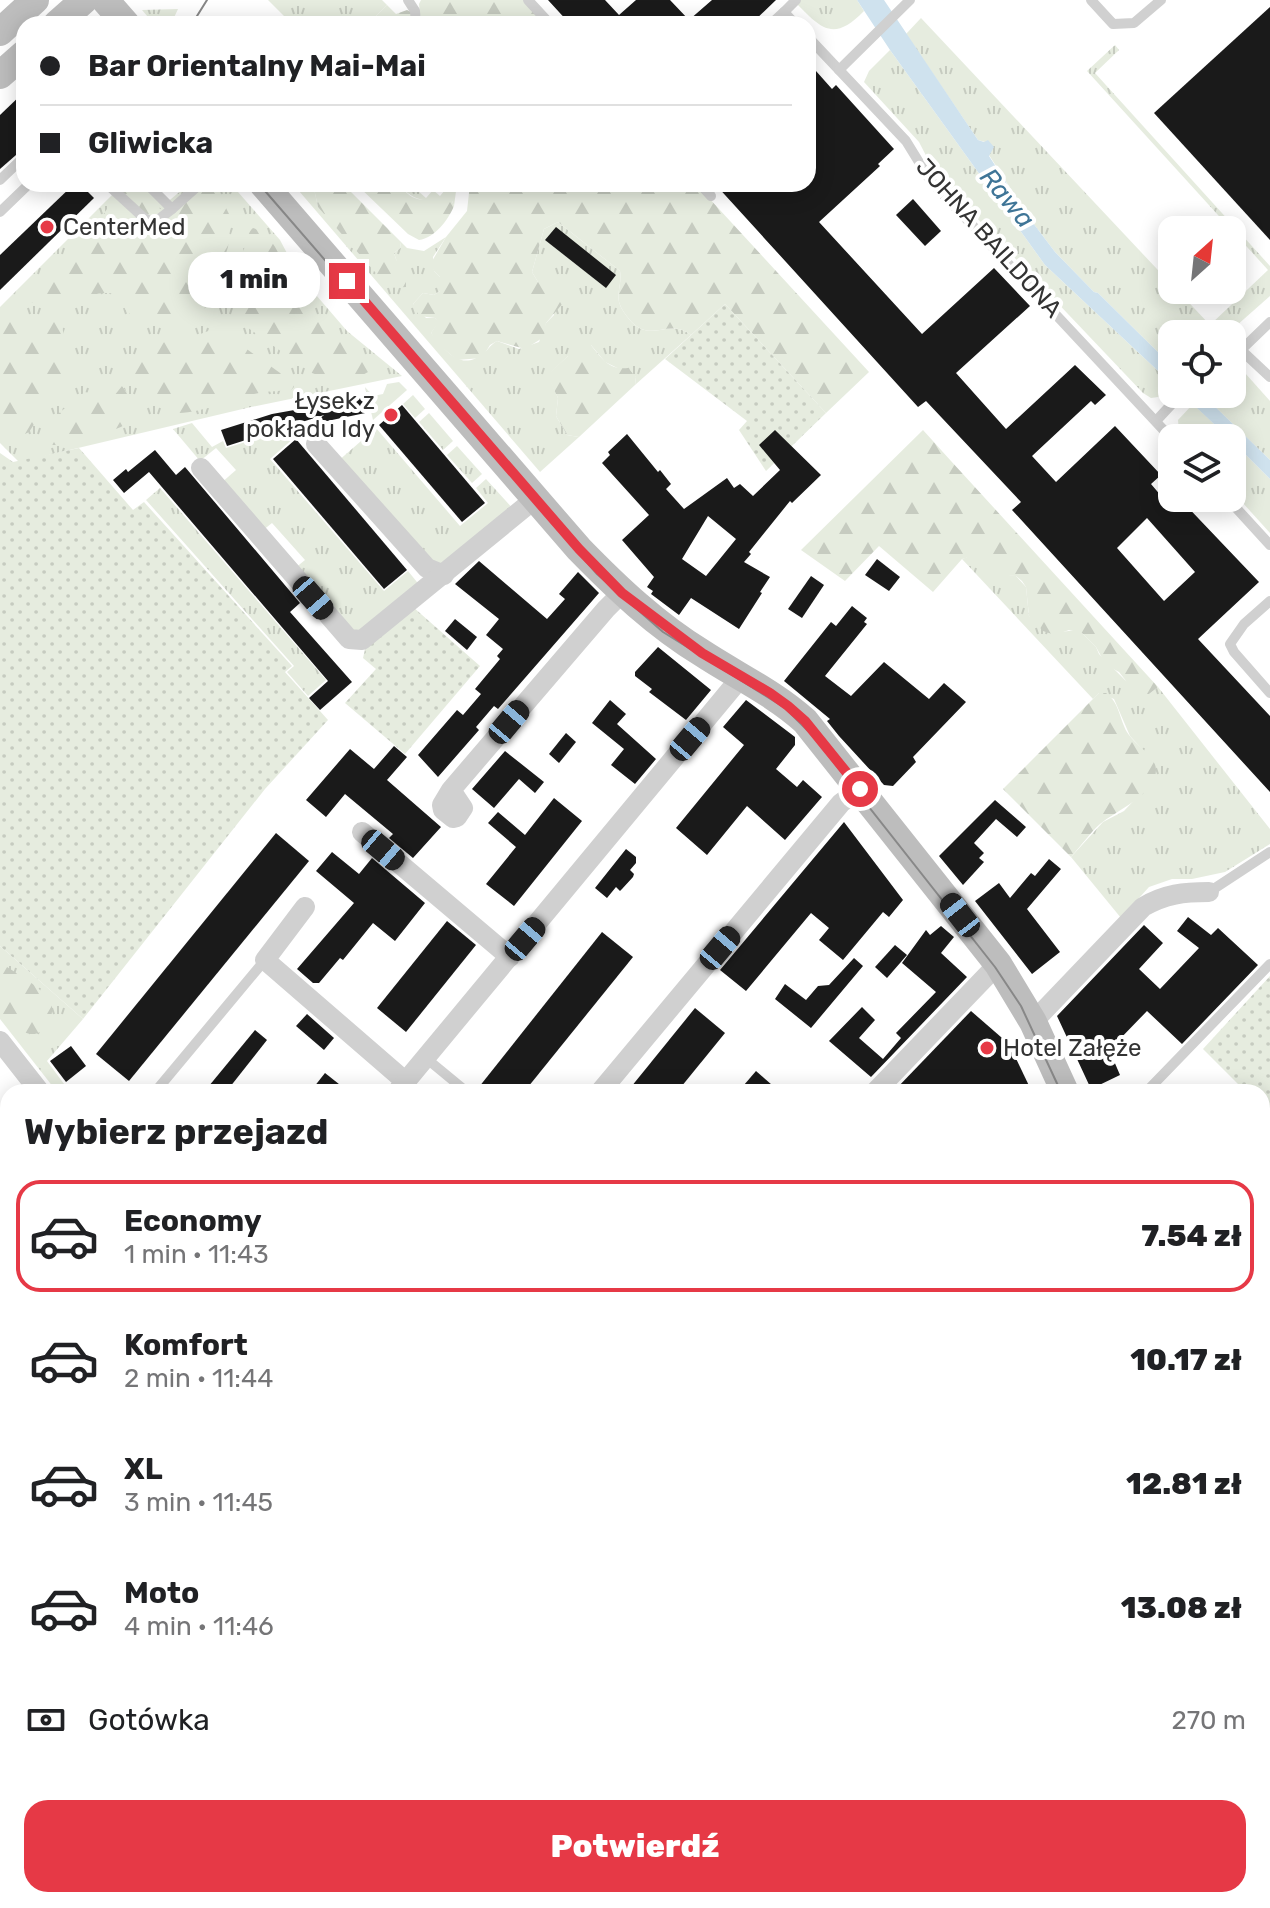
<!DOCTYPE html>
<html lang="pl">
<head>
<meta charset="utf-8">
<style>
	:root { --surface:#fff; --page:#f2f2f2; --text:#202124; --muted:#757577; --line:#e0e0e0; --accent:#e63946 }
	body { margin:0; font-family:Rubik,sans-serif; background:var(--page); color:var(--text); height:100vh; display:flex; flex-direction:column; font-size:30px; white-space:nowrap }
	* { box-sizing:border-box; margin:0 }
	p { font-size:26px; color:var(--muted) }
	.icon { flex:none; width:44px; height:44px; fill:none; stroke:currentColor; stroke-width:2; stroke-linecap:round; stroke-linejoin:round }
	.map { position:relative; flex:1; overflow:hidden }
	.drawer { position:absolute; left:0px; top:1084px; width:1270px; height:824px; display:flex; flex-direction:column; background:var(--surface); border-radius:24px 24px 0 0; box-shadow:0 4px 20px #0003 }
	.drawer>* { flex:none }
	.hud { position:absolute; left:16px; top:16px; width:800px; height:176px; border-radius:24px; box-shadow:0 4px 20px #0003; display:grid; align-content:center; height:176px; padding:0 24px; background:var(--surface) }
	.needle { width:52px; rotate:27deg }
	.buttons { position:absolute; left:1158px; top:216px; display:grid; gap:16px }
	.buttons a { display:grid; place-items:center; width:88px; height:88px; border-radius:16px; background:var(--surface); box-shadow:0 4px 20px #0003; font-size:40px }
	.end { position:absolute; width:36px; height:36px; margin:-18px; border:10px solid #e63946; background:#fff; box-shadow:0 0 0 4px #fff }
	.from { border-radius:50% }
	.bubble { position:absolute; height:56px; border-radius:24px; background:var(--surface); box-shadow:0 4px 20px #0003; font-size:26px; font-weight:800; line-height:56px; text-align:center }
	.car { position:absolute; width:24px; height:48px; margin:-24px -12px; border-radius:10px; box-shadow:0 0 6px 2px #0007; background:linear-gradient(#222 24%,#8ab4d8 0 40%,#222 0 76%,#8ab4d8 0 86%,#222 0) }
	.hud b { display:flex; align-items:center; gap:28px; height:76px; font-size:30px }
	.hud b+b { border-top:2px solid var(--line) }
	.hud i { width:20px; height:20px; background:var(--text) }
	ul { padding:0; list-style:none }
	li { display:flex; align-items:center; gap:24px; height:112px; margin:0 16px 12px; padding:0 8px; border:4px solid transparent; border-radius:24px }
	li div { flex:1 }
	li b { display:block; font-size:30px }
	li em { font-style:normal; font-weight:800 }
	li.active { border-color:var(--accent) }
	li>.icon { width:72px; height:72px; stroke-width:1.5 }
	h2 { padding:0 24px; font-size:36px; line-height:96px }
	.pay { display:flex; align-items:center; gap:20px; height:88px; padding:0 24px; font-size:30px }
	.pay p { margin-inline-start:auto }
	.cta { display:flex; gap:16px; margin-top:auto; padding:16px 24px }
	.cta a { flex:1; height:92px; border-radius:24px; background:var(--accent); color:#fff; font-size:32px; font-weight:800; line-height:92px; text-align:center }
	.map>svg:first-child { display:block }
	.grass { fill:url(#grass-tufts) }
	.forest { fill:url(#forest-firs) }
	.garden { fill:url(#garden-dots) }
	.water { fill:#cfe2ee }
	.building { fill:#1a1a1a; fill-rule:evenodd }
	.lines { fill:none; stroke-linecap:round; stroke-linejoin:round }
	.lane { stroke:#d0d0d0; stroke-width:10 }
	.street { stroke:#d0d0d0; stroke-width:20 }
	.secondary { stroke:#bdbdbd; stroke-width:28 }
	.tram { stroke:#888; stroke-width:2 }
	.rail-casing { stroke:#888; stroke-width:8 }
	.rail { stroke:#fff; stroke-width:5; stroke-dasharray:15; stroke-linecap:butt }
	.route { stroke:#e63946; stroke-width:10 }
	.poi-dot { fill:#e63946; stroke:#fff; stroke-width:3 }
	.labels { text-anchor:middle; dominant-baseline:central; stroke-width:8; stroke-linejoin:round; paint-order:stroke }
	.poi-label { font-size:24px; fill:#333; stroke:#fff; text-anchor:start }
	.street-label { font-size:24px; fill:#333; stroke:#fff }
	.water-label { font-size:26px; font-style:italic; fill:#3f7597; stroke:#fff }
</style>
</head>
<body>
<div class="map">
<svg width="1270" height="1908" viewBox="0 0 1270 1908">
	<defs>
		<pattern id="grass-tufts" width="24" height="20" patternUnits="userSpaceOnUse" patternTransform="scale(2)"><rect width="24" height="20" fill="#e6ecdf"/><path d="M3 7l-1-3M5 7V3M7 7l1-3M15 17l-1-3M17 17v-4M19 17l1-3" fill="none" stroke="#c6cbc0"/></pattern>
		<pattern id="forest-firs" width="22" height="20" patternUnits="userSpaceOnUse" patternTransform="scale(2)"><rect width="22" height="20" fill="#e6ecdf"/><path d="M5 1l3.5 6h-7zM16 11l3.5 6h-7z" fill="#c6cbc0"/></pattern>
		<pattern id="garden-dots" width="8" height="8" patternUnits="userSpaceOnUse" patternTransform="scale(2)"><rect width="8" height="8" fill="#e6ecdf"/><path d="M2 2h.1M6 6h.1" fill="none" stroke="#c6cbc0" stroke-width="1.8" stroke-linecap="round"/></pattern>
	</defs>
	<rect width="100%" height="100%" fill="#fff"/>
	<g class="grass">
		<path d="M268 0H382L387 5 368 24H292Z"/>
		<path d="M793 0H857L864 11C832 44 820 27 793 0Z"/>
		<path d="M178 9 171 24H154L142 10Z"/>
		<path d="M921 18 1172 285V290H1177L1210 325 1268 270 1087 71 1115 45 1119 50 1095 73 1270 266V296L1227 334H1172V366L1098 293 1094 292 1055 252 1030 219 989 155 985 142 978 140 906 34Z"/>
		<path d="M890 50 1045 265 1172 384 1158 397 1151 398 1143 393 936 175 919 142 864 82 869 71Z"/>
		<path d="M123 184H147L165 204 189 184H231L280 240 298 274 347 331 402 376 251 407 19 462 0 443V307Z"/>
		<path d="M293 184H313L318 207 403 265 397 262 394 253 400 248 401 242 407 248 424 251 446 237 433 257 434 271 440 277V291L434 295 423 293 413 304 426 318H435L439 322 431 333C445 349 459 372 483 354 488 350 490 345 497 341L519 349 539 342 546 323 554 315 552 282H538L532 272 544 229 558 222 620 271C622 282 617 292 619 302 621 309 625 314 629 319 650 345 668 317 691 335L635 385 636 377 605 362 591 345 568 356 548 375 558 398 556 416 567 435 579 437 540 472Z"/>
		<path d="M400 184H410L426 198 433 190 440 196 450 184H457L454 206 452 201C431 202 412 203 400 184Z"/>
		<path d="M1232 370 1245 373 1270 401V460L1202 394H1232Z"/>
		<path d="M399 382 407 390 373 420 365 387 373 396 383 394 387 384Z"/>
		<path d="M413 395 425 409 415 418 403 404Z"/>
		<path d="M1193 404 1229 438H1184L1179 432 1178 420Z"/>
		<path d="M429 413 453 441 443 450 419 422Z"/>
		<path d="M192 423 212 447 223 441 226 448 287 429 295 437 270 459 384 591 408 571 421 587 361 635 351 634 294 569 305 560 272 523 262 531 220 484 236 470 216 448 200 461 173 429Z"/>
		<path d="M376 428 460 526 488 503 476 488 486 479 514 510 435 568 337 462Z"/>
		<path d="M1232 441 1270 479V533L1232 491Z"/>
		<path d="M457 446 482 474 472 483 447 455Z"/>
		<path d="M160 488 326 680 308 696 287 672 294 666 146 500Z"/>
		<path d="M973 555 1001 574 1016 576 1026 587 1029 616 1060 632 1077 630 1082 633 1096 647 1099 654 1125 680 1149 694 1158 687 1270 829V844L1225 872 1192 879H1172L1149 887 1121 918 1071 857 1103 822 1124 811 1153 780 1156 769 1152 760 1130 736 1114 699 1099 693 1093 699 962 559Z"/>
		<path d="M0 946 83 1019 47 1061 70 1092H57L0 1019Z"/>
		<path d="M0 1492 8 1502V1542L0 1528Z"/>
		<path d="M0 1586 8 1598V1749L0 1739Z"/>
		<path d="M1262 1848 1270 1855V1908H1145L1152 1900H1262Z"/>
		<path d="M225 1900 230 1908H138L135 1901Z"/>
		<path d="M263 1900H329L335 1907 269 1908Z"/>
		<path d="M560 1900H592L600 1908H566Z"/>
	</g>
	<g class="forest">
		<path d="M421 0H524L546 24H421L419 4Z"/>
		<path d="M387 5 396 14 407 10 411 12 412 24H368Z"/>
		<path d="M204 184 218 192 231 218 228 247 209 305 196 314 156 324 140 321 127 312 116 294C82 287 66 320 27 300L25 295C40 266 74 250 95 226 105 215 116 187 134 189 148 190 153 210 169 212Z"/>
		<path d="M313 184H343L401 242 400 248 394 253 397 262 406 271V287L389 288 318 207Z"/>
		<path d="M356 184H400C415 209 430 195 452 201L454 206C448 220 435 238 419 240L408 234Z"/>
		<path d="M470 184H696L869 372 826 413 725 304 691 335C668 317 650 345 629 319 625 314 621 309 619 302 617 292 622 282 620 271L558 222 544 229 532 272 538 282H552L564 293V302L546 323 544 337 525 349 497 341 490 345 482 358 457 360 438 344 431 333 438 322 435 318 419 316 413 304 423 293 434 295 440 291V277L434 271 431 263 446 237 467 211Z"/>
		<path d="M253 228C278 236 282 268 296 288 310 309 328 329 346 345 356 353 368 357 377 367L359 377 331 380 312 373 241 323C235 307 241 237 253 228Z"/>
		<path d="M41 316 57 318 62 325 69 367 62 382 29 432 23 435 8 437 0 431V324Z"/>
		<path d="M211 330 230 337 294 383V387L291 390C280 391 269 391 259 393 236 397 188 420 167 411 152 404 140 388 130 376L132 369 151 344 187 339Z"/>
		<path d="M583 343 591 345C602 359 609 370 628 368L636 377 635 385 579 437 567 435 556 416 558 398 547 375 568 356 569 348Z"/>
		<path d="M122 386 136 405C135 432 104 430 84 436 69 439 56 453 42 439L58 414 84 392 114 396Z"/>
		<path d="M923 430 951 461 1158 687 1149 694 1138 696 1119 672 1106 665 1096 647 1082 633 1069 630 1055 635 1043 631 1029 616 1026 587 1022 581 1016 576 1001 575 973 556 962 559 933 592 879 546 845 581 801 550Z"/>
		<path d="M1099 693H1106C1121 704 1119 721 1129 735 1136 745 1155 756 1156 769 1157 794 1115 811 1100 824 1089 834 1081 846 1071 857L1003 789Z"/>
		<path d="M0 962C16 974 38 984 50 1001 57 1012 46 1036 31 1034 20 1033 7 1021 0 1013Z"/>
	</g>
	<g class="garden">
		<path d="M725 304 826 413 766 471 739 430 747 421 665 359Z"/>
		<path d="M79 448 133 510 144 502 292 666 285 672 328 720 265 789 83 1019 0 946V453L13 462Z"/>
		<path d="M413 607 480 666 405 754 345 703 376 669 363 658 366 645Z"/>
		<path d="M1270 976V1120L1262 1113V1092H1246L1203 1049Z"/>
		<path d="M964 1900H1011L1020 1908H972Z"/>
		<path d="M1031 1900H1152L1145 1908H1023Z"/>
	</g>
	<g class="water">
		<path d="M857 0H884L978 140 984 142 988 140 994 147 989 156 1030 219 1055 252 1094 292 1098 293 1172 366V384L1045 265 890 50Z"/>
		<path d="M1182 394H1202L1270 460V479L1232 441V438H1229Z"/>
	</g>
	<g class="building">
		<path d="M548 0H605L619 15 636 0H670L689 20 712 0H776L751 24H570Z"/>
		<path d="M1270 7V240L1154 113Z"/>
		<path d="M808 62 832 89 836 85 894 149 878 164 880 166 819 222 922 334 994 268 1030 306 956 373 1006 429 1075 365 1106 395 1095 405 1091 401 1032 456 1056 482 1115 426 1161 475 1151 484 1168 504 1179 498 1259 582 1198 639 1270 716V792L1012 510 1021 502 926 401 918 407 715 184H808ZM1147 518 1195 572 1164 601 1117 548Z"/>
		<path d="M24 92V148L0 169V115Z"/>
		<path d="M74 184H80L94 198 0 290V255Z"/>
		<path d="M913 199 941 231 925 246 896 215Z"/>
		<path d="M556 227 616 275 606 288 545 240Z"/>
		<path d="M367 396 370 412 313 424 324 415 227 446 221 430 272 414 328 404 329 410 340 401Z"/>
		<path d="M402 405 485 503 462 522 379 425Z"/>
		<path d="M775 430 821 475 792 503 790 501 749 552 751 554 744 562 770 577 760 592 762 593 739 629 691 598 679 615 651 594 653 591 647 587 654 577 622 540 649 515 602 463 610 455 608 452 627 434 658 472 660 470 671 484 666 489 684 509 727 478 734 488 740 484 753 496 780 470 759 445ZM708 516 736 539 706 576 682 559Z"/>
		<path d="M296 439 407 570 384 589 273 459Z"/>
		<path d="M155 450 176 475 185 467 300 603 290 612 352 682 320 710 309 698 328 681 149 472 124 493 113 480 126 469 128 472Z"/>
		<path d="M877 559 900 577 889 591 865 575Z"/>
		<path d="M479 561 547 619 565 599 559 594 578 572 599 593 498 709 494 706 476 727 479 730 438 777 418 755 457 710 463 715 481 694 475 689 500 659 497 656 503 649 486 635 499 619 455 584Z"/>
		<path d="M811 576 824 585 802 618 788 609Z"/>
		<path d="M852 606 867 618 864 622 867 624 825 676 851 696 884 662 929 699 944 683 966 702 913 757 916 762 893 786 884 785 839 736 827 721 830 719 784 681 831 622 836 626Z"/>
		<path d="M455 619 477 637 467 650 445 631Z"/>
		<path d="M658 647 711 690 686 720 649 692 652 689 635 676V672Z"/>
		<path d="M610 700 626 714 617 724 656 759 635 784 611 765 624 749 592 723Z"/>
		<path d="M746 700 795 737V745L776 769 797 787 803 780 822 797 785 840 747 806 707 855 676 828 744 745 723 727Z"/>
		<path d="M566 733 576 742 559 763 549 754Z"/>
		<path d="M394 746 407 757 387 780 441 827 413 858 389 838 393 834 345 794 326 817 306 800 350 749 374 769Z"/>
		<path d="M505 751 544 782 535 793 519 779 494 808 472 789Z"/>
		<path d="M554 798 582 821 514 906 486 884 516 847 488 823 498 812 525 835Z"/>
		<path d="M995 800 1026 827 1017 837 996 819 974 843 984 853 979 858 984 862 963 885 939 856Z"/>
		<path d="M844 822 903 900 889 917 883 912 843 960 819 940 829 928 811 913 746 991 720 970Z"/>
		<path d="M276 833 309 861 129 1081 96 1054Z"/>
		<path d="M626 849 636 857V863L630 870 634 874 633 877 622 889 620 891 616 887 607 898 595 888Z"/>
		<path d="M332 852 359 874 372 858 425 903 395 941 373 923 343 960 340 958 319 983H313L297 969 354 903 316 871Z"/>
		<path d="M1049 859 1061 869 1027 909 1060 952 1032 974 975 901 999 883 1010 898 1031 873 1035 876Z"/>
		<path d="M1188 917 1211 935 1218 928 1258 965 1182 1044 1147 1011 1116 1043 1108 1047 1120 1075 1091 1089 1057 1016 1144 925 1163 943 1139 969 1160 989 1199 948 1177 931Z"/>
		<path d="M447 921 476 945 406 1032 377 1008Z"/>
		<path d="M941 926 954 937 941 953 967 977 871 1077 829 1041 862 1007 875 1020 859 1038 883 1059 901 1038 896 1033 936 992 902 963 926 930 930 935Z"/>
		<path d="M602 932 633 957 524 1092H475Z"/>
		<path d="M895 945 907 955 887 978 875 967Z"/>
		<path d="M854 958 863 966 811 1028 775 999 785 984 806 1000 818 986 829 985Z"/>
		<path d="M695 1008 725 1033 677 1092H627Z"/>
		<path d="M971 1011 1009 1044 1032 1092H899L895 1090Z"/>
		<path d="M307 1014 334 1038 324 1050 296 1026Z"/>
		<path d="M255 1030 267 1040 226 1092H204Z"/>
		<path d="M71 1046 86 1066 66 1082 50 1061Z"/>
		<path d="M756 1071 780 1092H738Z"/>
		<path d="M325 1073 349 1092H310Z"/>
	</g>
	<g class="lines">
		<g class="lane">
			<path d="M408 0 415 11 416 24"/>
			<path d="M528 0 550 24"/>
			<path d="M1091 0 1113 24 1134 23 1161 0"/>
			<path d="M784 12 796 0"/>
			<path d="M771 24 784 12 795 24"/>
			<path d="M808 37 906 141 930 180 1172 439"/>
			<path d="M839 70 910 0"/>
			<path d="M0 180 24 157"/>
			<path d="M107 184 144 218 154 223 172 209"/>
			<path d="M147 184 172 209 200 184"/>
			<path d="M700 184 711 196"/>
			<path d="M0 212 29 184"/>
			<path d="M1241 350 1270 322"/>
			<path d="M1232 352 1241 350 1270 377"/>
			<path d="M1156 421 1181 394"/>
			<path d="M1227 498 1270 545"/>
			<path d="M1270 601 1244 624 1230 644 1234 652 1270 693"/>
			<path d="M1209 892 1270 852"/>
			<path d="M427 1059 467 1092"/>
			<path d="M155 1092 265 960"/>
			<path d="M1146 1092 1270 964"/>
			<path d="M95 1908 106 1900"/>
		</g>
		<g class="street">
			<path d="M316 444 427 568 444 575"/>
			<path d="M201 468 349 639 362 640 536 498"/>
			<path d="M451 790 463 808 457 817 453 818 443 810 442 805 451 790 606 609 622 593"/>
			<path d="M362 832 510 957"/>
			<path d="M305 907 265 960 406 1082"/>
			<path d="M1033 1022 1143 907C1165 894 1184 892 1209 892"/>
			<path d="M0 1041 40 1092"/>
			<path d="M397 1092 742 676"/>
			<path d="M600 1092 841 803 860 789"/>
			<path d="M875 1092 998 964"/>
			<path d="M1262 1234 1270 1227"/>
			<path d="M1262 1516 1270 1510"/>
			<path d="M0 1549 8 1564"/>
			<path d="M246 1900 252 1908"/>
			<path d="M602 1900 610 1908"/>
			<path d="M659 1900 667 1908"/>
			<path d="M895 1908 902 1900"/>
		</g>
		<g class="secondary">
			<path d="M105 0 126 24"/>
			<path d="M57 24 84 0"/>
			<path d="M0 32 35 0"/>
			<path d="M0 75 24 54"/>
			<path d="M263 184 579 549C617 588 656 625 702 653 737 676 774 693 805 721L998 964 1033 1022 1065 1092"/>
			<path d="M1262 1560 1270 1573"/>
		</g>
		<g class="tram">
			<path d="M192 24 207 0"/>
			<path d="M259 184 597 574 663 632 785 708 813 736 995 967 1021 1006 1061 1092"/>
			<path d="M1262 1568 1270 1580"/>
		</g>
		<defs>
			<g id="rail">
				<path d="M0 1434 8 1444"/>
				<path d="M0 1479 8 1489"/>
				<path d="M379 1900 386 1908"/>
			</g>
		</defs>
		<use href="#rail" class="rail-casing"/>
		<use href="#rail" class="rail"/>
	</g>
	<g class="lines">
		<path class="route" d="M347 281 579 549 622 593 702 653 770 693 788 706 805 721 860 789"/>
	</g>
	<g class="poi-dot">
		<circle cx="47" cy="227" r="8"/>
		<circle cx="391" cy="415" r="8"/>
		<circle cx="987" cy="1048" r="8"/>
	</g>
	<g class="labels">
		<g class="poi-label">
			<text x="63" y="227">CenterMed</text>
			<text x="375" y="401" text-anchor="end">Łysek z<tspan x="375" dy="28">pokładu Idy</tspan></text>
			<text x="1003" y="1048">Hotel Załęże</text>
		</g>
		<g class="street-label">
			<text transform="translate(989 238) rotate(48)">JOHNA BAILDONA</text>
		</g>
		<g class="water-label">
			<text transform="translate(1007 198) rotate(50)">Rawa</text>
		</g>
	</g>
</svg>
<div class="buttons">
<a><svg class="needle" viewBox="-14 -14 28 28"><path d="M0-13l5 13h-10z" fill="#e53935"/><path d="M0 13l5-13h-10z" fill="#757577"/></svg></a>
<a><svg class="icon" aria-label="locate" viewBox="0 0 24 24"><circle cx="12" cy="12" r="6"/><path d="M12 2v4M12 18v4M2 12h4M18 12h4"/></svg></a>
<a><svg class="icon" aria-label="layers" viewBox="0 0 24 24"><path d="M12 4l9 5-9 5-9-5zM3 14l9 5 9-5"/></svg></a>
</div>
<i class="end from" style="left:860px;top:789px"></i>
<i class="end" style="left:347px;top:281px"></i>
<div class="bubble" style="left:188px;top:252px;width:132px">1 min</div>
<i class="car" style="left:313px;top:598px;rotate:139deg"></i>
<i class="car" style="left:509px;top:722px;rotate:40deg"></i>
<i class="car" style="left:690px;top:739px;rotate:40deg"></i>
<i class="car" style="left:383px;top:850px;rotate:130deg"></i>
<i class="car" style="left:960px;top:915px;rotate:322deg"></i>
<i class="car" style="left:525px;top:939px;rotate:40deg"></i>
<i class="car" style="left:720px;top:948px;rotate:40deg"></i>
<div class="hud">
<b><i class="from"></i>Bar Orientalny Mai-Mai</b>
<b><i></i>Gliwicka</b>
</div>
<section class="drawer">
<h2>Wybierz przejazd</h2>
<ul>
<li class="active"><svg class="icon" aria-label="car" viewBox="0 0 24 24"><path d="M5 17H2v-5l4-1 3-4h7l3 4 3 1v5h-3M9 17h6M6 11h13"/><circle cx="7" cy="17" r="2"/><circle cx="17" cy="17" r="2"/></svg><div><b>Economy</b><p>1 min · 11:43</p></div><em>7.54 zł</em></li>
<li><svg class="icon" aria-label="car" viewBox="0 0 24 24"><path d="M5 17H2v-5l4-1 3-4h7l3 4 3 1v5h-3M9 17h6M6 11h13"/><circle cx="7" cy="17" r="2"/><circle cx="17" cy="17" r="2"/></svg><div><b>Komfort</b><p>2 min · 11:44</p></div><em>10.17 zł</em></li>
<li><svg class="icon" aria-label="car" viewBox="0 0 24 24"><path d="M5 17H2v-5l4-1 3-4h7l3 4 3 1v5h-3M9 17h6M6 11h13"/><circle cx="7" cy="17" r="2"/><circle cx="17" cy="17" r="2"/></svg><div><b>XL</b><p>3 min · 11:45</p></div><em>12.81 zł</em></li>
<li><svg class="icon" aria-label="car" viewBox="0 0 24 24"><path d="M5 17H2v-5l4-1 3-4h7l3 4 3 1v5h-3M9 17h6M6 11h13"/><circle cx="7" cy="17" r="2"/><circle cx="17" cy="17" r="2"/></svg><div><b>Moto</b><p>4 min · 11:46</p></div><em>13.08 zł</em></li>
</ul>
<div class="pay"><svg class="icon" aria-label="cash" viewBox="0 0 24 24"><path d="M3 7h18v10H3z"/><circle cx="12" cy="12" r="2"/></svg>Gotówka<p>270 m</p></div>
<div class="cta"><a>Potwierdź</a></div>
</section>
</div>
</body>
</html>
